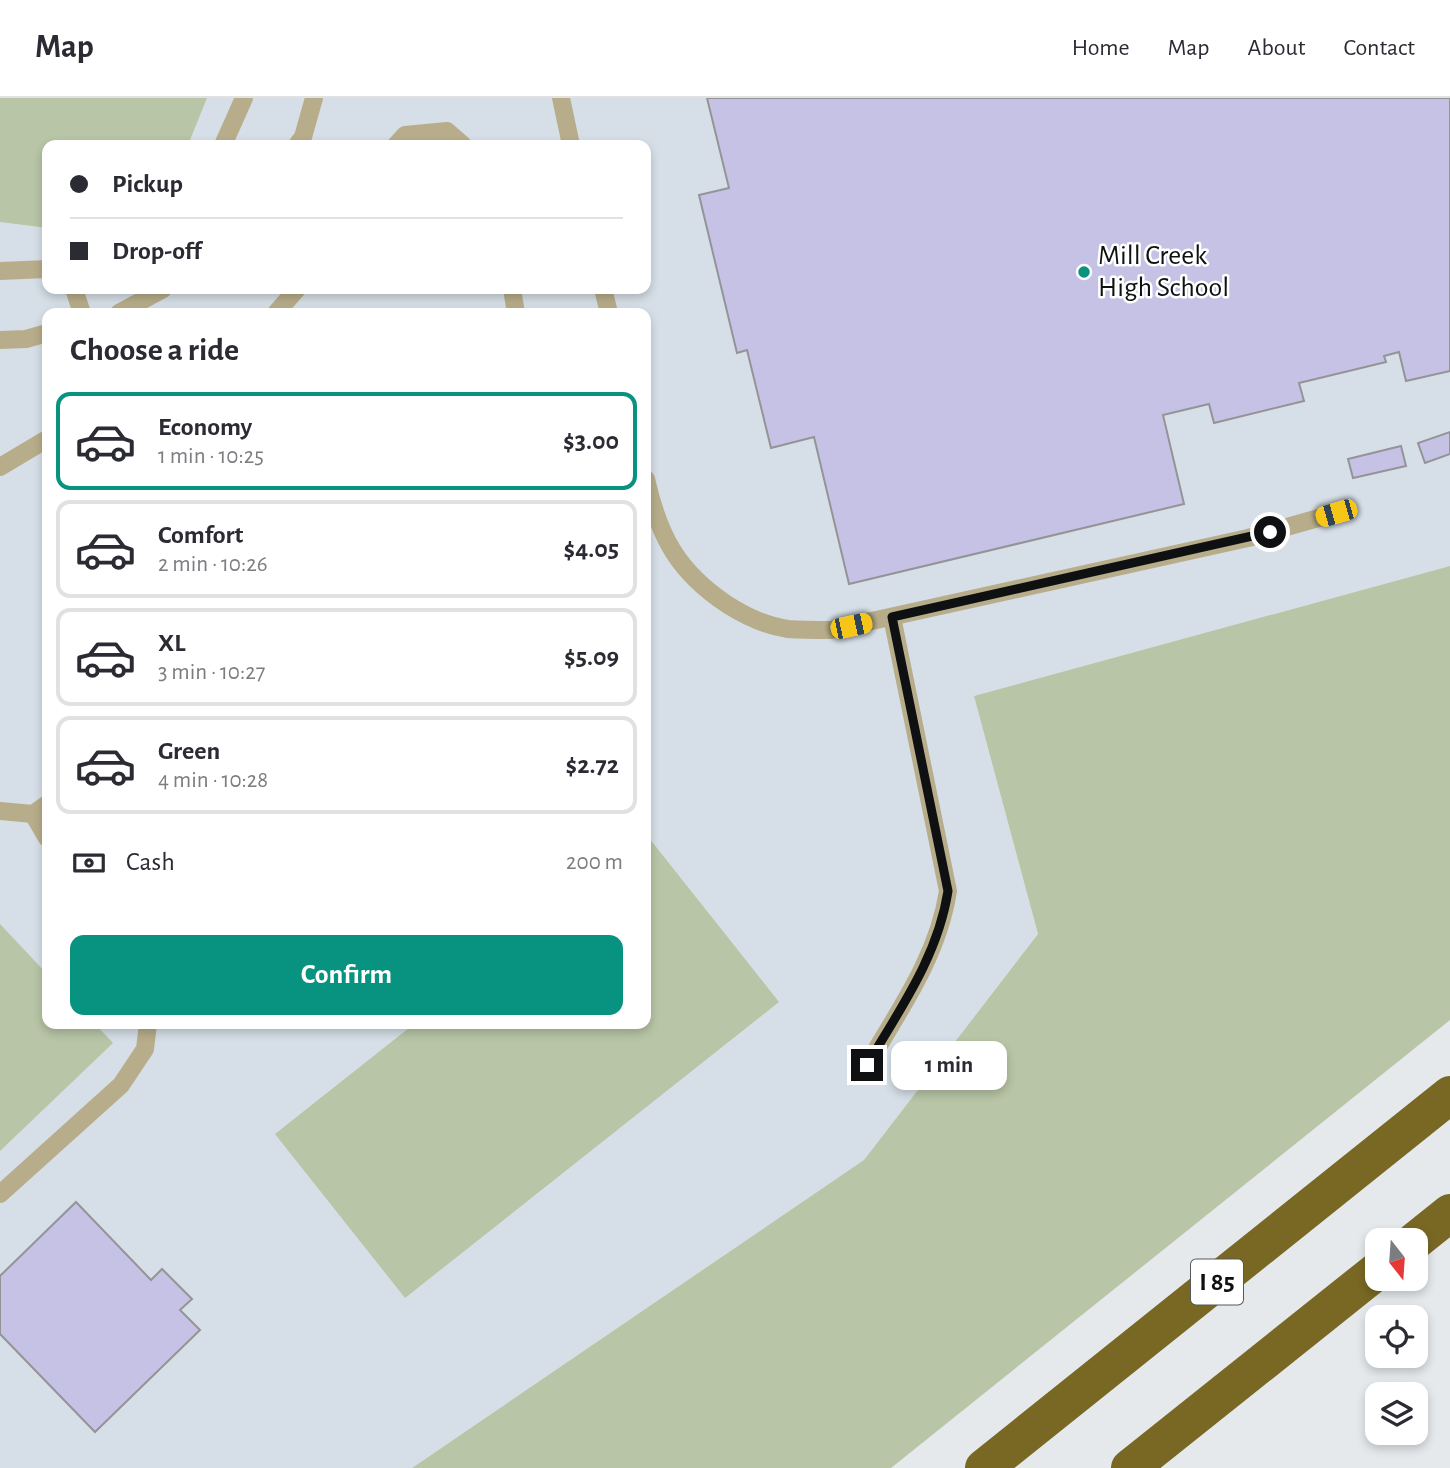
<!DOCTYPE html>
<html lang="en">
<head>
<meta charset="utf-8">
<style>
	:root { --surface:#fff; --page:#f2f2f3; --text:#2b2b33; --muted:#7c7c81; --line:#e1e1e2; --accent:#07937f }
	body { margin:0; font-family:"Alegreya Sans",sans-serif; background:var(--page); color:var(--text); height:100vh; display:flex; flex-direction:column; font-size:26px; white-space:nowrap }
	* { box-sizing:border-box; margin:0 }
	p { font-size:23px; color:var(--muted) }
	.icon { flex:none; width:38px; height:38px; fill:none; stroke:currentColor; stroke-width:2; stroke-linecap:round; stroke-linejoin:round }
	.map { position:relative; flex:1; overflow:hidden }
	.drawer { position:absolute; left:42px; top:210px; width:609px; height:721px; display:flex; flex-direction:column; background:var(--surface); border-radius:14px; box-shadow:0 4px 10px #0003 }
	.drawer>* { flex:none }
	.top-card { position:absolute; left:42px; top:42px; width:609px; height:154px; border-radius:14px; box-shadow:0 4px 10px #0003; display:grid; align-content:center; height:154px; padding:0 28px; background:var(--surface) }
	.needle { width:46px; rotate:163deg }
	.tools { position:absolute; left:1365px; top:1130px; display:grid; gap:14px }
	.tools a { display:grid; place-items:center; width:63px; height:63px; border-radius:14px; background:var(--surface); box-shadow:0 4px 10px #0003; font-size:35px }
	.end { position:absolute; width:32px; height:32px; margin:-16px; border:9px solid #0f1011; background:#fff; box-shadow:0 0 0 4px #fff }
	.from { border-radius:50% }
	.bubble { position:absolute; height:49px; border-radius:14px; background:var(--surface); box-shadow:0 4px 10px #0003; font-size:23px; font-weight:600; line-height:49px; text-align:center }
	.car { position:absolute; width:21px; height:42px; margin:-21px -10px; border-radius:9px; box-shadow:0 0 5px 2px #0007; background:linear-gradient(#f5c518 24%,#345 0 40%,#f5c518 0 76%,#345 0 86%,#f5c518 0) }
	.top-card b { display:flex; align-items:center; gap:24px; height:66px; font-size:26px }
	.top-card b+b { border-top:2px solid var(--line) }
	.top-card i { width:18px; height:18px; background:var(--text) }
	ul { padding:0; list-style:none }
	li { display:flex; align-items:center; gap:21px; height:98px; margin:0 14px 10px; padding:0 14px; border:4px solid var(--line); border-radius:14px }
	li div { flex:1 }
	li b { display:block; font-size:26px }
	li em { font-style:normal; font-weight:600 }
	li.on { border-color:var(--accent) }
	li>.icon { width:63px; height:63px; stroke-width:1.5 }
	h2 { padding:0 28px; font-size:32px; line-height:84px }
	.pay { display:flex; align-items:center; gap:18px; height:77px; padding:0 28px; font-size:26px }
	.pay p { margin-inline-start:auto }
	.cta { display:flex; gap:14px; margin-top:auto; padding:14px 28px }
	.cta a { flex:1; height:80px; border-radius:14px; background:var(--accent); color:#fff; font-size:28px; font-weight:600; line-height:80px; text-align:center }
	header { display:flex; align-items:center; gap:42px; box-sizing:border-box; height:98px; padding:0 35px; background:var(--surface); border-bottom:2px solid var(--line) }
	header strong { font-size:33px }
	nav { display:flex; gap:38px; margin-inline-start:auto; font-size:24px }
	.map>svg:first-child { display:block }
	.built { fill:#d6dfe7; fill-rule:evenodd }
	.green { fill:#b8c5a6 }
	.building { fill:#c6c2e6; stroke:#949497; stroke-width:2 }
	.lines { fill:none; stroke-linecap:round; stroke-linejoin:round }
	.service { stroke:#b7ad8a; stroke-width:18 }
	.motorway { stroke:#796824; stroke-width:38 }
	.route { stroke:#0f1011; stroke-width:9 }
	.poi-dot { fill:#07937f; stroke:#fff; stroke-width:2.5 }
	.labels { text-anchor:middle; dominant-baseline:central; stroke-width:5; stroke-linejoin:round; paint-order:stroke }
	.shield { fill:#fff; stroke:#575858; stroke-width:2 }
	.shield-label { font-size:26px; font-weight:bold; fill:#0f1011 }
	.poi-label { font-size:28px; fill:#0f1011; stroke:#fff; text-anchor:start }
</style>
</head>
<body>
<header>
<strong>Map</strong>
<nav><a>Home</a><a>Map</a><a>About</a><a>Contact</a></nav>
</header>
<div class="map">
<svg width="1450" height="1370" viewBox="0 0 1450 1370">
	<rect width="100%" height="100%" fill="#e6e9ec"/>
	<path class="built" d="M207 0H1450V468L974 598 1038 836 864 1062 412 1370H0V124L47 130V191H646V47H188ZM47 215H646V926H47Z"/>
	<g class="green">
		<path d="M0 0H207L188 47H47V130L0 124Z"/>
		<path d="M1450 468V922L891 1370H412L864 1062 1038 836 974 598Z"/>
		<path d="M649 740 779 904 405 1200 275 1036 414 926H646V743Z"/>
		<path d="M0 826 47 876V926H95L113 945 0 1053Z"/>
	</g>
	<g class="building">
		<path d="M707 0H1450V273L1406 283 1399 254 1384 258 1386 264 1299 285 1304 303 1214 325 1209 306 1163 317 1184 406 849 486 814 339 771 350 747 252 737 255 699 97 729 90Z"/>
		<path d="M1450 334V356L1425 365 1418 345Z"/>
		<path d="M1401 348 1406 368 1353 380 1348 361Z"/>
		<path d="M76 1104 151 1182 162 1171 192 1201 180 1212 200 1232 95 1334 0 1236V1178Z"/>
	</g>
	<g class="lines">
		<g class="service">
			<path d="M561 0 571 47"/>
			<path d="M223 47 244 0"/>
			<path d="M297 47 303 39 314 0"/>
			<path d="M396 47 405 37 447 33 463 47"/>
			<path d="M0 173 47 171"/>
			<path d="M74 191 82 215"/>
			<path d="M512 191 516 215"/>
			<path d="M603 191 609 215"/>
			<path d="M119 215 163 191"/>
			<path d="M276 215 297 191"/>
			<path d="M0 242 26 241 47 235"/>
			<path d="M0 369 47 341"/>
			<path d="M646 381C659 439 678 474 728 507 747 519 766 528 788 531 802 532 817 532 831 532L1248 440 1336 415"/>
			<path d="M0 713 33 716 47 706"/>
			<path d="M33 716 47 740"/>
			<path d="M867 967C900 911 938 858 948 793L892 519"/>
			<path d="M0 1096 121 987 145 951 148 926"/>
		</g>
		<g class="motorway">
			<path d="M1415 1143 1450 1115"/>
			<path d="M984 1370 1450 997"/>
			<path d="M1130 1370 1377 1173"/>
		</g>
	</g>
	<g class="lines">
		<path class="route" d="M867 967C900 911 938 858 948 793L892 519 1270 434"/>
	</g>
	<circle class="poi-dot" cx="1084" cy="174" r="7"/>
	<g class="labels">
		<rect class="shield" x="1191" y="1161.5" width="52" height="45" rx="5"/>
		<g class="shield-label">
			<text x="1217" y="1184">I 85</text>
		</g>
		<g class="poi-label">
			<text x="1098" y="158">Mill Creek<tspan x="1098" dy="32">High School</tspan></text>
		</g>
	</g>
</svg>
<div class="tools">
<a><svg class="needle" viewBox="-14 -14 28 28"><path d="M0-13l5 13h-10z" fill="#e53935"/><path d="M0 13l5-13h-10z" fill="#7c7c81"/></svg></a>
<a><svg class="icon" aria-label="locate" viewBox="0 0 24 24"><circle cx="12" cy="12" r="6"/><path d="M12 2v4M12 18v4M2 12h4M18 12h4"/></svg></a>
<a><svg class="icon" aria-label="layers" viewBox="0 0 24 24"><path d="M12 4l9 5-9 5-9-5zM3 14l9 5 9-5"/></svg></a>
</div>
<i class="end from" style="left:1270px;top:434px"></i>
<i class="end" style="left:867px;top:967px"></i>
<div class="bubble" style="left:891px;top:943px;width:116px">1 min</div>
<i class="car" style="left:1336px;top:415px;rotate:254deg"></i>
<i class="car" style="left:851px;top:528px;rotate:78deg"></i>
<div class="top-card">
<b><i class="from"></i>Pickup</b>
<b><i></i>Drop-off</b>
</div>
<section class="drawer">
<h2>Choose a ride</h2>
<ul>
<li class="on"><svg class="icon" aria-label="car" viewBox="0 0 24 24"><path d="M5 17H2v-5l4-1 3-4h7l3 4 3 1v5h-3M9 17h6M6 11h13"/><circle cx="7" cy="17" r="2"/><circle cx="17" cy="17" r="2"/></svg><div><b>Economy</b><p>1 min · 10:25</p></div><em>$3.00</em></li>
<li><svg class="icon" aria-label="car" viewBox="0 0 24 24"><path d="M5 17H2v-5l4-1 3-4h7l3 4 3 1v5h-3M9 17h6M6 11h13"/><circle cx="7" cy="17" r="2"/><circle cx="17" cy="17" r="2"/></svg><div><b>Comfort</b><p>2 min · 10:26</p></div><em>$4.05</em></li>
<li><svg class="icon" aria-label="car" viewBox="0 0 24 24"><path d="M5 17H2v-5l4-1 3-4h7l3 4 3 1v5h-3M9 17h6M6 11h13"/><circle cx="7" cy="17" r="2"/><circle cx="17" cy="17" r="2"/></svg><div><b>XL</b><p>3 min · 10:27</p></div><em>$5.09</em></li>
<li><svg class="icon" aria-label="car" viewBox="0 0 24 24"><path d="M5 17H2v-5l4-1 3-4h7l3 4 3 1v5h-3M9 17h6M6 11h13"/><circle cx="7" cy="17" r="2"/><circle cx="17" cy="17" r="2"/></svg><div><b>Green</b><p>4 min · 10:28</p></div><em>$2.72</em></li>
</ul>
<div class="pay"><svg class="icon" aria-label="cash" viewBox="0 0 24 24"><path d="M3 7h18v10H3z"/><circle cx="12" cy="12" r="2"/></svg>Cash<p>200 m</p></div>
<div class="cta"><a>Confirm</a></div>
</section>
</div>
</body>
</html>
